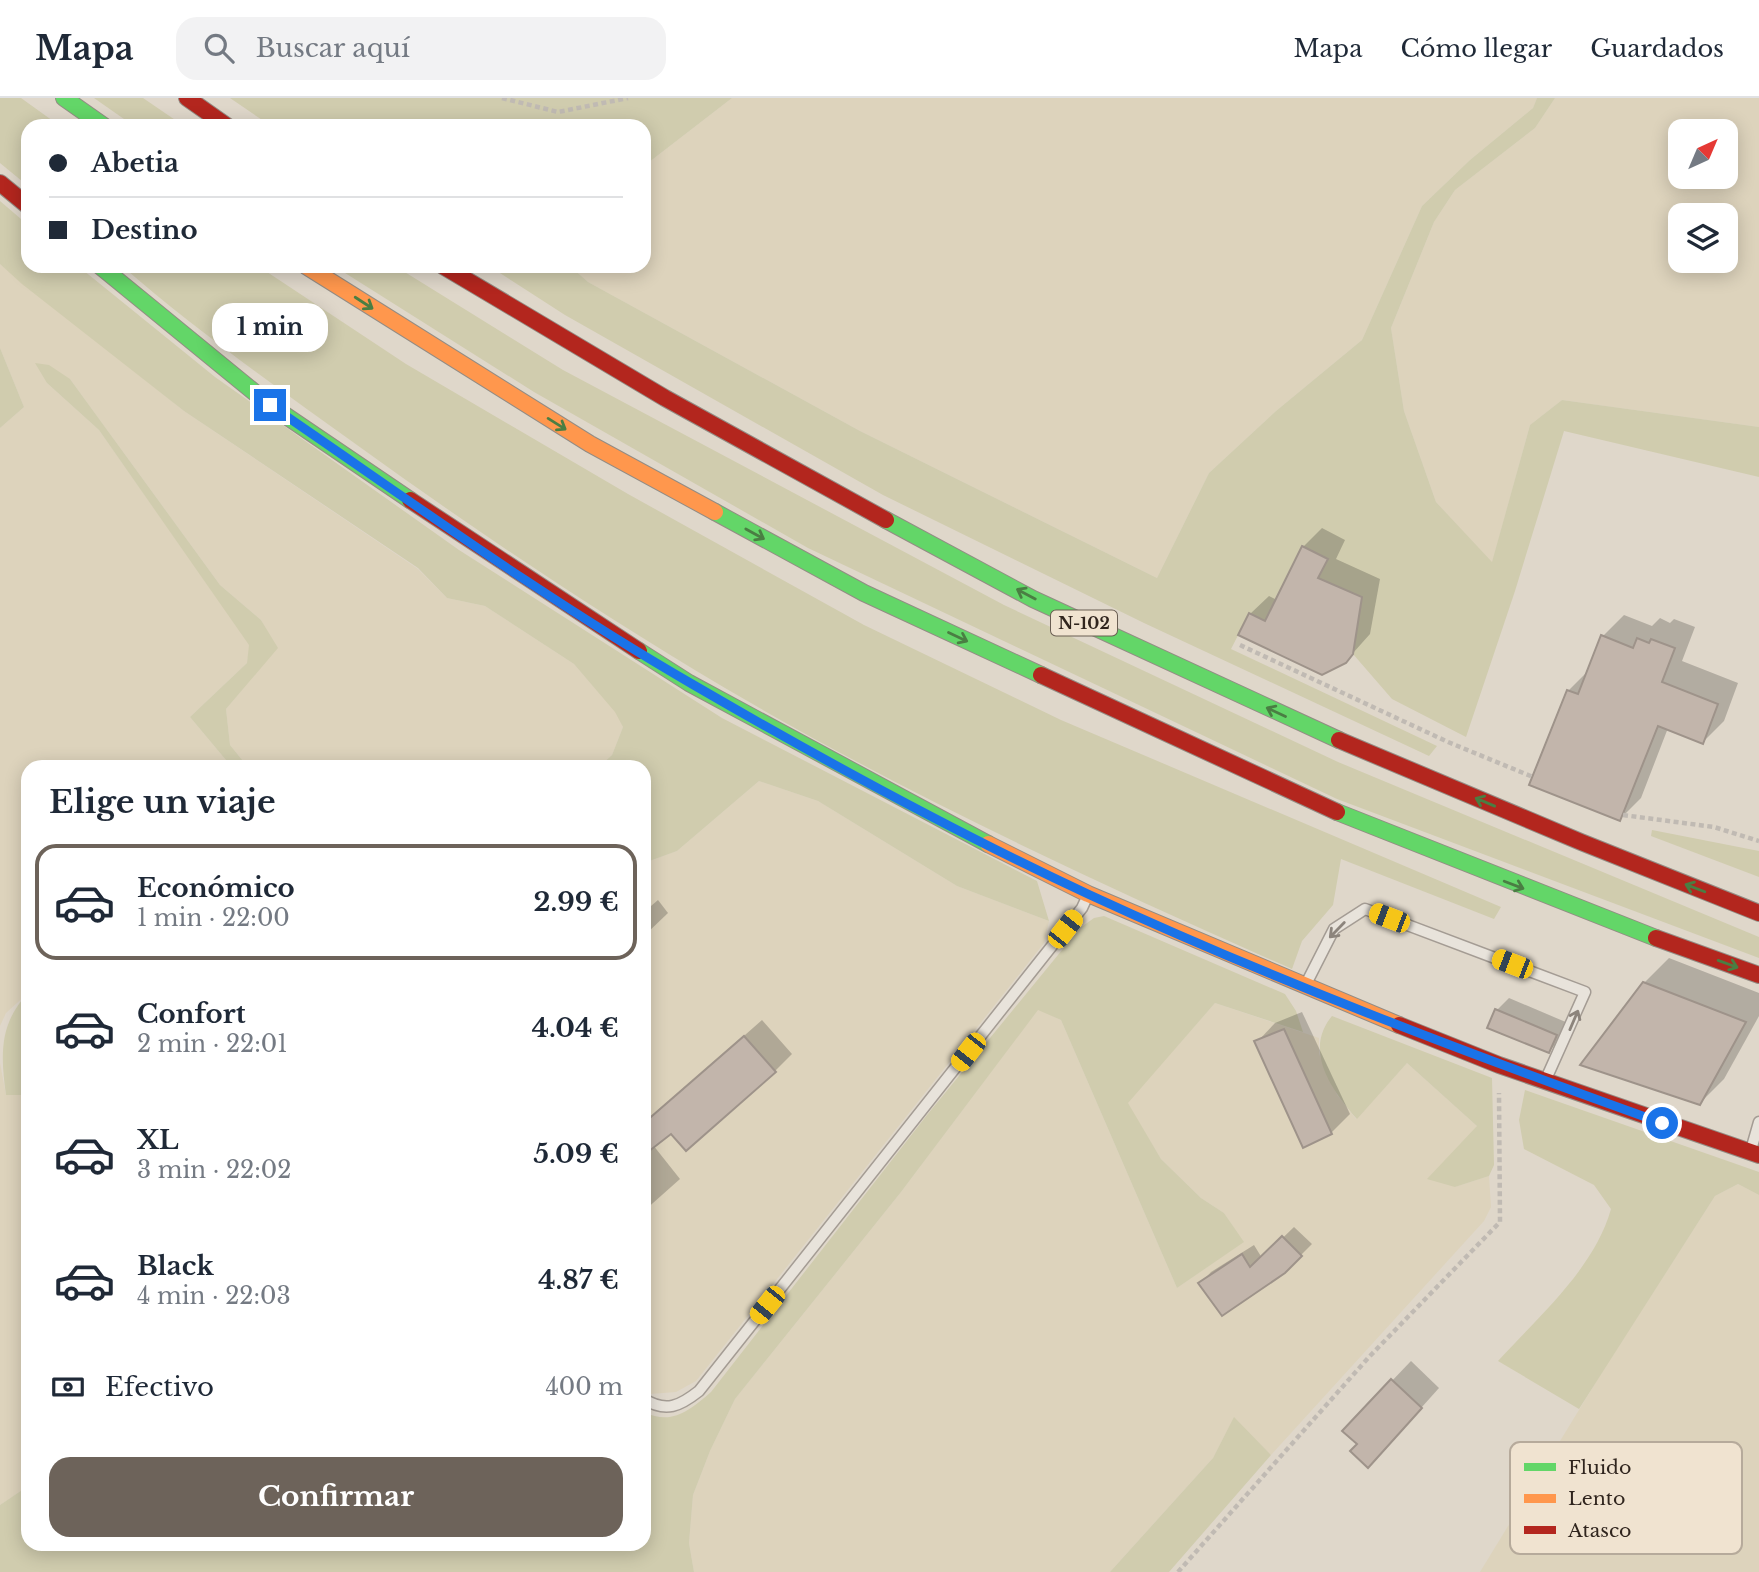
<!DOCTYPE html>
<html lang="es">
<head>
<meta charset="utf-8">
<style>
	:root { --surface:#fff; --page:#f2f2f3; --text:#1f2937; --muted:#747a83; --line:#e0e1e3; --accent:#6d635a }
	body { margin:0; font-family:"Libre Baskerville",serif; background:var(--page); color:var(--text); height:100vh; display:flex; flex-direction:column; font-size:26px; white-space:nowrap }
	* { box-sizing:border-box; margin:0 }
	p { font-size:23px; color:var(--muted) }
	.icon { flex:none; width:38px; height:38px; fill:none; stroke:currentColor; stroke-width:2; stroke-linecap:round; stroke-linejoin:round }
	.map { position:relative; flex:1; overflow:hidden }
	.sheet { position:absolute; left:21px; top:662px; width:630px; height:791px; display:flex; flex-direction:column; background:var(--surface); border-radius:21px; box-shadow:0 4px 18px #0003 }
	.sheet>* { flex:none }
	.hud { position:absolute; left:21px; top:21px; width:630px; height:154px; border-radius:21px; box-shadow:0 4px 18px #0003; display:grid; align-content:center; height:154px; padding:0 28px; background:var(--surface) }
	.needle { width:46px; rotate:44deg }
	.buttons { position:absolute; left:1668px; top:21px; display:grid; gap:14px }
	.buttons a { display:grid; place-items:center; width:70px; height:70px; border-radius:14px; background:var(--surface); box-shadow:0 4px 18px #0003; font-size:35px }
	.end { position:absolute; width:32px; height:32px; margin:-16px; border:9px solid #1a73e8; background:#fff; box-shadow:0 0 0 4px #fff }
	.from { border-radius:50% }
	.bubble { position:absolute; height:49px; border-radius:21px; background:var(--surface); box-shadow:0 4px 18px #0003; font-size:23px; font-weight:700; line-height:49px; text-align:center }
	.car { position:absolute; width:21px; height:42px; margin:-21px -10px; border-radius:9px; box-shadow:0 0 5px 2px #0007; background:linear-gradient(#f5c518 24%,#345 0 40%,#f5c518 0 76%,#345 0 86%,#f5c518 0) }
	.hud b { display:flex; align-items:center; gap:24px; height:66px; font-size:26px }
	.hud b+b { border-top:2px solid var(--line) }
	.hud i { width:18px; height:18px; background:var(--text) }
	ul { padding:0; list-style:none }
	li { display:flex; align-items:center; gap:21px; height:116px; margin:0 14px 10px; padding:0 14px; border:4px solid transparent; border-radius:21px }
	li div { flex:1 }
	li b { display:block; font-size:26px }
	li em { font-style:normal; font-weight:700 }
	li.active { border-color:var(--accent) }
	li>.icon { width:63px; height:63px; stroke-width:1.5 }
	h2 { padding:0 28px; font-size:32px; line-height:84px }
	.pay { display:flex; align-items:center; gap:18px; height:77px; padding:0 28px; font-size:26px }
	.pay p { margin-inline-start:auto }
	.action { display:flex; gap:14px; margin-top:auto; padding:14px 28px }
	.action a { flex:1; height:80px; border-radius:21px; background:var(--accent); color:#fff; font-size:28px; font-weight:700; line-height:80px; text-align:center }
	header { display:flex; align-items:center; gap:42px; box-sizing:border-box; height:98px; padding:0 35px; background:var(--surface); border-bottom:2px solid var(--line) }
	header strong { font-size:33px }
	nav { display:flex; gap:38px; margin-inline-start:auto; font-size:24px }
	.search { width:490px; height:63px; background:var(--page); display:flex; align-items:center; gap:18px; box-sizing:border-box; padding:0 24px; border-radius:21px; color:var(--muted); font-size:26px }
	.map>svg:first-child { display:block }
	.farmland { fill:#ddd3bc; fill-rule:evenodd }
	.green { fill:#d0ccae }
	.shadow { fill:#0003 }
	.building { fill:#c2b5ab; stroke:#9e938a; stroke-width:2 }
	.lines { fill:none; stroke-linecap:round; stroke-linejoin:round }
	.lane-casing { stroke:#a49c94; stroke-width:13 }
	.fast-casing { stroke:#938c84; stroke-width:18 }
	.slow-casing { stroke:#938c84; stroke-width:18 }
	.jam-casing { stroke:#938c84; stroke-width:18 }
	.path { stroke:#c0bab3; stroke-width:4.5; stroke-dasharray:5 3.5; stroke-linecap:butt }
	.lane { stroke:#e8e3db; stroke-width:10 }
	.fast { stroke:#63d668; stroke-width:16 }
	.slow { stroke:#ff974d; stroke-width:16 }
	.jam { stroke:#b3261e; stroke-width:16 }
	.oneway { stroke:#4a7e43 }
	.oneway2 { stroke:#8c847c }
	.route { stroke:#1a73e8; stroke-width:9 }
	.labels { text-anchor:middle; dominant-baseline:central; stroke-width:6; stroke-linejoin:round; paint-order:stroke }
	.shield { fill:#f0e3d0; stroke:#6a5e53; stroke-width:2 }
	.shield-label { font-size:16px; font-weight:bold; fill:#30251e }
	.key { fill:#f0e3d0; stroke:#b6aa9b; stroke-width:2 }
	.key-label { font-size:19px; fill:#30251e }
</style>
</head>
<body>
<header>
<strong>Mapa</strong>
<div class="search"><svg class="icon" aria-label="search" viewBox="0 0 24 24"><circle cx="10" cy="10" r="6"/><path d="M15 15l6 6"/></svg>Buscar aquí</div>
<nav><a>Mapa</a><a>Cómo llegar</a><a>Guardados</a></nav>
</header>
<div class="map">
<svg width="1759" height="1474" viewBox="0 0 1759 1474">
	<rect width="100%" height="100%" fill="#dfd7ca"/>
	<g class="farmland">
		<path d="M732 0H1537L1533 10 1470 62 1422 108 1362 242 1276 313 1209 375 1157 480 860 333 588 184 570 168H644V68Z"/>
		<path d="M1555 0H1759V329L1562 302 1530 327 1492 465 1436 404 1404 313 1391 230 1434 124 1455 92 1535 30ZM1680 33H1726V79H1680ZM1680 117H1726V163H1680Z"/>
		<path d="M0 166 184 313 418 471 447 500 485 508 574 566 616 614 623 629 612 657 600 668H247L230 647 226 611 277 550 261 522 220 487 70 281 47 285 99 332 250 547 247 565 190 619 231 668H28V895L6 915 0 928V330L24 309 0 250Z"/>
		<path d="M759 683 818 703 957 788 1049 823 1044 845 696 1283 676 1294 650 1296 644 1289V765L677 753Z"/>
		<path d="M1215 905 1319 940V956L1337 997 1356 1021 1407 965 1477 1028 1455 1089 1489 1078 1491 1109 1484 1123 1271 1357 1234 1320 1213 1360 1110 1474H694L689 1445 693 1397 710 1353 735 1301 901 1094 1038 911 1061 922 1177 1190 1243 1144 1224 1115 1201 1100 1161 1061 1127 1005Z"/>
		<path d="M0 965 6 997H28V1160L22 1167 28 1173V1388L0 1407Z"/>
		<path d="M1738 1086 1759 1097V1474H1480L1604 1271 1715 1098Z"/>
	</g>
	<g class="green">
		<path d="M0 0H21L60 28H28V88L0 65Z"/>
		<path d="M94 0H143L184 28H134Z"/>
		<path d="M230 0H732L644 68V28H271Z"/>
		<path d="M1537 0H1555L1535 30 1455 92 1434 124 1391 230 1404 313 1436 404 1492 464 1530 327 1562 302 1759 329V379L1564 333 1515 493 1466 639 1392 601 1353 556 1362 499 1318 480 1328 461 1302 448 1265 523 1249 516 1231 551 1437 648 1429 658 1144 525 883 397 565 217 489 168H570L588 184 860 333 1157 480 1209 375 1276 313 1362 242 1422 108 1470 62 1533 10Z"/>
		<path d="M0 103 28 127V168H78L215 279 459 452 722 620 1037 783 1049 823 957 788 818 703 759 683 677 753 644 765V668H600L612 657 623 629 615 614 574 566 485 508 447 500 418 470 184 313 22 186 0 166Z"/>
		<path d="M122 168H258L406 266 628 396 864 527 1061 622 1501 809 1494 821 1341 761 1333 807 1302 843 1292 871C1099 786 907 697 725 590 598 515 476 433 357 347 277 290 196 232 122 168Z"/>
		<path d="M334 168H395L563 272 1004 507 1338 664 1759 839V860L1337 701 808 450 534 294Z"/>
		<path d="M0 250 24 309 0 330Z"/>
		<path d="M35 265 49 267 70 281 220 487 261 522 278 550 226 611 230 647 247 668H231L190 619 247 565 249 547 99 332 47 285Z"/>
		<path d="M1652 732 1759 753V779L1651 738Z"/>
		<path d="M1104 818 1285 896 1296 913 1303 934 1215 905 1128 1005 1161 1061 1201 1100 1224 1115 1244 1144 1177 1190 1061 922 1038 912 901 1094 735 1301 710 1353 693 1397 689 1445 694 1474H0V1407L28 1388V1446H644V1314C672 1328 690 1312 711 1294L927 1017 1080 830 1094 820Z"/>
		<path d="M28 895V997H6C0 954 0 925 28 895Z"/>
		<path d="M1332 918 1492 980 1494 1067 1489 1078 1455 1089 1427 1081 1477 1028 1407 965 1357 1021C1332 992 1303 953 1332 918Z"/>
		<path d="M1525 992 1759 1074V1097L1738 1086 1715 1098 1579 1311 1498 1263C1539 1218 1594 1171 1611 1111L1594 1087 1524 1051 1519 1022Z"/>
		<path d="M1234 1319 1271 1357 1169 1474H1110L1213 1360Z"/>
	</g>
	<g class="shadow">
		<path d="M1322 430 1345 442 1336 461 1380 481 1370 536 1345 564 1250 516 1269 498 1277 502 1303 449Z"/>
		<path d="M1624 517 1652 528 1660 520 1670 525 1674 521 1695 529 1682 563 1738 585 1724 623 1703 644 1668 630 1641 700 1620 721 1568 593 1589 572 1603 538Z"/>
		<path d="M658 802 668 815 644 838V814Z"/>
		<path d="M1669 860 1759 895V918L1724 981 1700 1005 1644 885Z"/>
		<path d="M1509 900 1568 925 1561 941 1549 953 1497 912Z"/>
		<path d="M1302 914 1350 1016 1331 1035 1303 1048 1257 944 1275 925Z"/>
		<path d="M762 922 792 956 775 973 671 1033 653 1047 680 1081 644 1113V1009L652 1019Z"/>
		<path d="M1294 1129 1312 1146 1284 1174 1201 1185 1211 1174 1254 1147 1262 1160Z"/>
		<path d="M1411 1263 1439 1290 1386 1349 1359 1346 1344 1333Z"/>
	</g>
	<g class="building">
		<path d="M1302 448 1328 461 1318 480 1362 499 1353 556 1346 565 1322 577 1238 537 1249 515 1265 523Z"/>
		<path d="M1601 537 1633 550 1637 540 1649 545 1651 541 1675 550 1662 584 1718 606 1703 646 1658 628 1620 723 1529 687 1567 592 1578 596Z"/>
		<path d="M1643 884 1746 924 1700 1007 1580 967Z"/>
		<path d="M1495 911 1557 937 1549 955 1487 930Z"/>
		<path d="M1284 931 1332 1036 1303 1050 1254 943Z"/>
		<path d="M744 938 776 974 686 1053 671 1036 644 1057V1025Z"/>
		<path d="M1282 1138 1302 1158 1285 1175 1222 1218 1198 1185 1242 1156 1250 1169Z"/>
		<path d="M1391 1281 1422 1310 1368 1370 1350 1353 1357 1346 1342 1333Z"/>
	</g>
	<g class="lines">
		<defs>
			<g id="lane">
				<path d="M1305 888 1334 831 1365 811 1585 894 1546 981"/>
				<path d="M1751 1052 1759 1024"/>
				<path d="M644 1301C666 1315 680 1308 699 1293L1082 810 1088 797"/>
			</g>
			<g id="fast">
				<path d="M64 0 104 28"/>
				<path d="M100 168 270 307 410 402"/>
				<path d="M715 414 864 495 1041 577"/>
				<path d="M886 422 1033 501 1339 642"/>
				<path d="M639 553 689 585 988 746"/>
				<path d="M1337 714 1656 840"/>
			</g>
			<g id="slow">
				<path d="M306 168 590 346 715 414"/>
				<path d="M988 746 1088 796 1399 927"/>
			</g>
			<g id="jam">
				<path d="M187 0 227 28"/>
				<path d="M0 85 28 108"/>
				<path d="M443 168 665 300 886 422"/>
				<path d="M410 402 639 553"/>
				<path d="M1041 577 1337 714"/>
				<path d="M1339 642 1581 744 1759 815"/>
				<path d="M1656 840 1759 877"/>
				<path d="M1399 927 1499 967 1759 1057"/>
			</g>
		</defs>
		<use href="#lane" class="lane-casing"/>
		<use href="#fast" class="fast-casing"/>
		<use href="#slow" class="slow-casing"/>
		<use href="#jam" class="jam-casing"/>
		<g class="path">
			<path d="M502 0 558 14 628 0"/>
			<path d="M1240 547 1448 644 1533 679"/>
			<path d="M1623 717 1714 729 1759 743"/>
			<path d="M1178 1474 1369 1259 1500 1124 1499 995"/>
		</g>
		<use href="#lane" class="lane"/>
		<use href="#fast" class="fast"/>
		<use href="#slow" class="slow"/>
		<use href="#jam" class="jam"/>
	</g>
	<defs><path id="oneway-shaft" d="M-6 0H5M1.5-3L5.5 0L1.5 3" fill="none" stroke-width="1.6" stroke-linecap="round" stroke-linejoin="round" transform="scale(1.75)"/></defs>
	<g class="oneway">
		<use href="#oneway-shaft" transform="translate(364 205) rotate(33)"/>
		<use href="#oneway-shaft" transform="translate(557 326) rotate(32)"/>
		<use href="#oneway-shaft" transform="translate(755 436) rotate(29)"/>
		<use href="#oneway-shaft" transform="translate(1026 496) rotate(-152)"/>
		<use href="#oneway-shaft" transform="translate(958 539) rotate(25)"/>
		<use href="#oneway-shaft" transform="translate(1276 614) rotate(-155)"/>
		<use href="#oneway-shaft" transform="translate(1485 704) rotate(-157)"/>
		<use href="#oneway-shaft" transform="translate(1514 787) rotate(21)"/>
		<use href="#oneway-shaft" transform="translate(1695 790) rotate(-159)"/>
		<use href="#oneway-shaft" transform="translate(1728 866) rotate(20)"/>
	</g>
	<g class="oneway2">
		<use href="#oneway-shaft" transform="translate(1337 832) rotate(134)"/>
		<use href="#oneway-shaft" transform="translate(1574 922) rotate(-67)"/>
	</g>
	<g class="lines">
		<path class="route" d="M270 307C409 402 546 502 692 586 821 661 954 734 1090 797 1276 883 1469 956 1662 1025"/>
	</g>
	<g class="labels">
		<rect class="shield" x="1051" y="512.5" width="66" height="25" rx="5"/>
		<g class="shield-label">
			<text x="1084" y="525">N-102</text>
		</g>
	</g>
	<rect x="1510" y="1344" width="232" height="112" rx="10" class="key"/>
	<rect x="1524" y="1365" width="32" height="8" fill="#63d668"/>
	<rect x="1524" y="1396" width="32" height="9" fill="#ff974d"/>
	<rect x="1524" y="1428" width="32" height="8" fill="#b3261e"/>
	<g class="key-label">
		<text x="1568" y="1376">Fluido</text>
		<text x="1568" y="1407">Lento</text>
		<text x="1568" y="1439">Atasco</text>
	</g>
</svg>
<div class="buttons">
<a><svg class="needle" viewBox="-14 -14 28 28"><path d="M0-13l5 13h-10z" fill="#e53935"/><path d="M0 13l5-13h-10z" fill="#747a83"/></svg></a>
<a><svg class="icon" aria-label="layers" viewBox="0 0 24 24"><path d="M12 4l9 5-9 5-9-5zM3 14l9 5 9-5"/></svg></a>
</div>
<i class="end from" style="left:1662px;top:1025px"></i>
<i class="end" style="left:270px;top:307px"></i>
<div class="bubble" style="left:212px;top:205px;width:116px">1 min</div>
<i class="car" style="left:1389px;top:820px;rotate:291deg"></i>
<i class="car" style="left:1065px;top:831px;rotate:38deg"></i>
<i class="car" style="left:1512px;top:866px;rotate:291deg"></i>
<i class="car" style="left:968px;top:954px;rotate:218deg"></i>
<i class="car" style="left:767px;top:1207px;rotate:219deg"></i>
<div class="hud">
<b><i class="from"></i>Abetia</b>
<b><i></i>Destino</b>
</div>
<section class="sheet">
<h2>Elige un viaje</h2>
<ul>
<li class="active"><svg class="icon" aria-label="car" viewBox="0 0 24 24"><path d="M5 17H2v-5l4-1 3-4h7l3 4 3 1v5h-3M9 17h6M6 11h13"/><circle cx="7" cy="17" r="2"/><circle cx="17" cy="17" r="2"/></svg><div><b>Económico</b><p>1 min · 22:00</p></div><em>2.99 €</em></li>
<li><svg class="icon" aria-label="car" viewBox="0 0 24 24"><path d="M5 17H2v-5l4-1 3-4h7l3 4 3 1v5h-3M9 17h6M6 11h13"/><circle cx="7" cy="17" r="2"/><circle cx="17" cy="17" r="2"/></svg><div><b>Confort</b><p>2 min · 22:01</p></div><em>4.04 €</em></li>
<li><svg class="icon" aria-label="car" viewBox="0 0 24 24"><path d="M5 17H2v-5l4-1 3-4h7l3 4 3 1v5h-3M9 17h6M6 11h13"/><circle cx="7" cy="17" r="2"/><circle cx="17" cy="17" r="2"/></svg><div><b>XL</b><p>3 min · 22:02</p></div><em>5.09 €</em></li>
<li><svg class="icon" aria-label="car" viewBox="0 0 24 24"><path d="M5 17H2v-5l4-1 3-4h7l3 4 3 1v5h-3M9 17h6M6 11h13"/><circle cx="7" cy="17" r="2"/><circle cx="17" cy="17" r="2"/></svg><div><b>Black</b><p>4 min · 22:03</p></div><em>4.87 €</em></li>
</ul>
<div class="pay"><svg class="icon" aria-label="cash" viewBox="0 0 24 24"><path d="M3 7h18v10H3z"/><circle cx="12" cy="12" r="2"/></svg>Efectivo<p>400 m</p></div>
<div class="action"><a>Confirmar</a></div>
</section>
</div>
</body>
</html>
